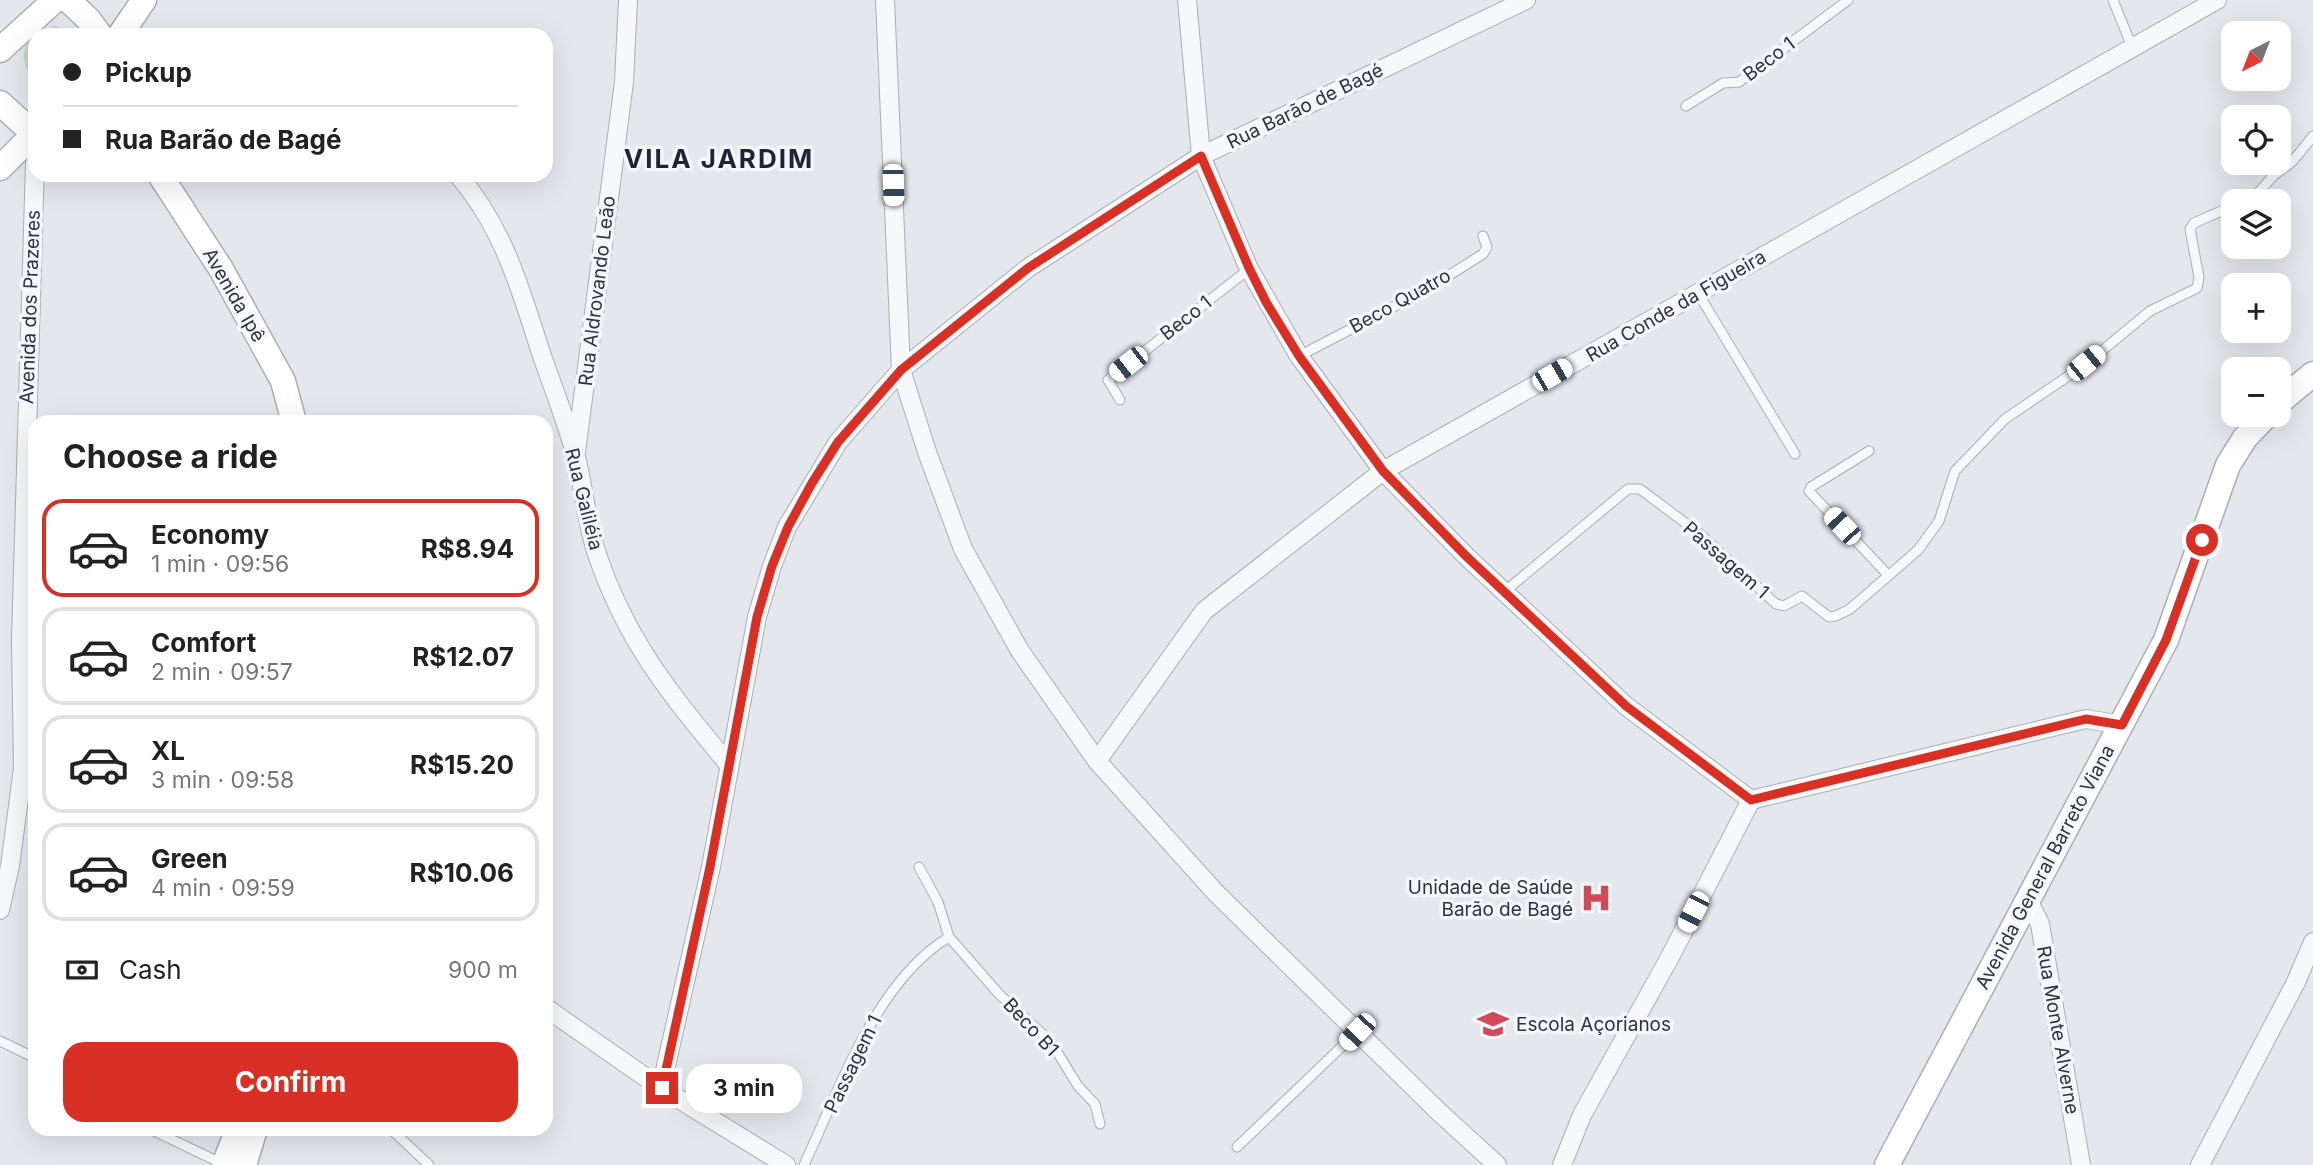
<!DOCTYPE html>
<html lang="en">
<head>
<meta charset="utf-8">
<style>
	:root { --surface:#fff; --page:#f2f2f2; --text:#222; --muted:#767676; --line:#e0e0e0; --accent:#d93025 }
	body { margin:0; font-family:Inter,sans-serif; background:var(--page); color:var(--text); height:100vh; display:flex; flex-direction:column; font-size:26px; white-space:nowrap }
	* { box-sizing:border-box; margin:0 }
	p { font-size:23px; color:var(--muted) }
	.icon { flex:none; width:38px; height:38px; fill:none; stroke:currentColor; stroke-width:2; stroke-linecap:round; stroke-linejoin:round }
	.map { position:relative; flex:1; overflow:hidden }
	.side { position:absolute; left:28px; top:415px; width:525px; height:721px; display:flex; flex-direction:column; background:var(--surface); border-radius:21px; box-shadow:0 7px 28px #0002 }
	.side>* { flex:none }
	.top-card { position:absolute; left:28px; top:28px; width:525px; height:154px; border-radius:21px; box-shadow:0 7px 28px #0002; display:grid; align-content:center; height:154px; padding:0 35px; background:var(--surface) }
	.needle { width:46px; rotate:222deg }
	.tools { position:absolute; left:2221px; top:21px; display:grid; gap:14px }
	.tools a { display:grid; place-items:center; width:70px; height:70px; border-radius:14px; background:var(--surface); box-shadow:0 7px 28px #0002; font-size:35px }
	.end { position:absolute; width:32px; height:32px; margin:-16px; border:9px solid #d93025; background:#fff; box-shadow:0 0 0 4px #fff }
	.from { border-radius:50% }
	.bubble { position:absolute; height:49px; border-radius:21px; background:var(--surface); box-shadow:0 7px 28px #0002; font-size:23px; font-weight:700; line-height:49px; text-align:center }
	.car { position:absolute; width:21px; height:42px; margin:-21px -10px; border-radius:9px; box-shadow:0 0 5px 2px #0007; background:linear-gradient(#fff 24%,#345 0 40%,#fff 0 76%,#345 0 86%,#fff 0) }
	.top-card b { display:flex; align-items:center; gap:24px; height:66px; font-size:26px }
	.top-card b+b { border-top:2px solid var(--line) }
	.top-card i { width:18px; height:18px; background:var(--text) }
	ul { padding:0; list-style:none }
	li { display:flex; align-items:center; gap:21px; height:98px; margin:0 14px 10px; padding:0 21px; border:4px solid var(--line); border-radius:21px }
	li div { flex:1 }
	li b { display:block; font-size:26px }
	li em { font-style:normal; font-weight:700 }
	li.active { border-color:var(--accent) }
	li>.icon { width:63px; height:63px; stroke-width:1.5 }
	h2 { padding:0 35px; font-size:32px; line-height:84px }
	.pay { display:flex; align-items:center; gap:18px; height:77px; padding:0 35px; font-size:26px }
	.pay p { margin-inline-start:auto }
	.action { display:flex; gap:14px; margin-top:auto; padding:14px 35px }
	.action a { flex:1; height:80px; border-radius:21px; background:var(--accent); color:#fff; font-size:28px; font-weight:700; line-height:80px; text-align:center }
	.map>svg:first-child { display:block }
	.green { fill:#c9d6c5 }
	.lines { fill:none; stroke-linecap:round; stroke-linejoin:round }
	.lane-casing { stroke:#a9aeb7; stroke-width:11 }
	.street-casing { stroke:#a9aeb7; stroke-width:20 }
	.secondary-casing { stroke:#a9aeb7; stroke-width:27 }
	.lane { stroke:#f7f8fa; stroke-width:9 }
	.street { stroke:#f7f8fa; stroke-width:18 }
	.secondary { stroke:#fff; stroke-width:24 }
	.route { stroke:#d93025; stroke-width:9 }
	.labels { text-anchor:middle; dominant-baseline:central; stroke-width:7; stroke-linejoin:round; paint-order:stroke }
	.street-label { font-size:19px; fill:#2b3445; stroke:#f4f6f9 }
	.poi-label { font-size:19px; fill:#2b3445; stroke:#f4f6f9; text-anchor:end }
	.district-label { font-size:26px; font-weight:bold; letter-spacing:2px; fill:#1d2536; stroke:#f4f6f9 }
</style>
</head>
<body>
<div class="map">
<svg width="2313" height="1165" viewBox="0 0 2313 1165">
	<rect width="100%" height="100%" fill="#e4e7ec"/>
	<path class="green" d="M57 26 75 35H35V81C13 57 25 29 57 26Z"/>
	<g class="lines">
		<defs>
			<g id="lane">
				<path d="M2113 0 2132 47"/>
				<path d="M1686 106 1723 83 1739 82 1848 0"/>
				<path d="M2251 201 2273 176 2292 162 2313 136"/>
				<path d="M1698 293 1795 454"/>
				<path d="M1299 356 1424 291 1483 254 1487 247 1483 236"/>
				<path d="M1120 400 1108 380 1249 269"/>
				<path d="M1869 451 1811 487 1809 491 1888 575"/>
				<path d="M1504 592 1628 489H1640L1700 534 1776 604 1784 606 1802 596 1829 617 1836 616 1850 609 1918 550 1939 521 1955 471 2005 419 2086 364 2150 311 2197 288 2199 277 2190 229 2194 223 2233 206"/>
				<path d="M949 937 999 994 1051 1042 1078 1086 1095 1104 1100 1124"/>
				<path d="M0 1041 35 1058"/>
				<path d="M150 1129 223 1164"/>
				<path d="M394 1132 429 1165"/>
				<path d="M1237 1147 1357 1032"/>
				<path d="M804 1165C839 1090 876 981 949 937L938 902 919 867"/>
			</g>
			<g id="street">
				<path d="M885 0 901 370 927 452 963 549 1020 651 1097 761 1216 893 1439 1112 1497 1165"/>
				<path d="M1187 0 1201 156 1249 269 1299 356 1383 471 1466 556 1626 706 1751 800 2086 719 2122 725"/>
				<path d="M458 175C504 228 521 291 542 356 554 390 567 423 576 457 584 488 586 520 596 551 625 640 671 695 729 765"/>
				<path d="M576 452 624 82 628 0"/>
				<path d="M1097 761 1204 611 1383 471 2217 0"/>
				<path d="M2027 898 2040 924 2081 1165"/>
				<path d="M0 910 10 866 23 768 21 639 35 163"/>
				<path d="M546 1008 661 1088 786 1165"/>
				<path d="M661 1088 711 867 757 617 772 566 787 527 838 442 901 370 1028 268 1201 156 1526 0"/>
				<path d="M1562 1165 1582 1115 1670 957 1751 800"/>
				<path d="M2200 1165 2296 982 2313 942"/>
			</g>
			<g id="secondary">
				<path d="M68 0 88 19 100 35"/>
				<path d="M120 35 144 0"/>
				<path d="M0 50 55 0"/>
				<path d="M0 103 22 123 35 129"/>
				<path d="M0 168 35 133"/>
				<path d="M160 175 221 269 283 381 294 422"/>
				<path d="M2278 403 2313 374"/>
				<path d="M224 1165 238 1129"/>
				<path d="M244 1165 255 1129"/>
				<path d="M1887 1165 2166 640 2228 465 2245 438 2267 415"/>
			</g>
		</defs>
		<use href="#lane" class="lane-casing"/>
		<use href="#street" class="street-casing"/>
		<use href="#secondary" class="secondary-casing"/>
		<use href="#lane" class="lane"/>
		<use href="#street" class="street"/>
		<use href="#secondary" class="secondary"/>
	</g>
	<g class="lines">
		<path class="route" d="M662 1088 710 867 757 617 772 566 788 527 812 483 838 442 901 370 1028 268 1201 156 1249 268 1266 302 1299 356 1383 471 1466 556 1626 706 1751 800 2086 719 2122 725 2166 640 2202 540"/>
	</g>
	<defs>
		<symbol id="hospital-bare" viewBox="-9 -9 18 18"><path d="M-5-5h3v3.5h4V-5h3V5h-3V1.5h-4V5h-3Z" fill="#d1495b" stroke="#f4f6f9" stroke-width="2.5" paint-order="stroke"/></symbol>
		<symbol id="school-bare" viewBox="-9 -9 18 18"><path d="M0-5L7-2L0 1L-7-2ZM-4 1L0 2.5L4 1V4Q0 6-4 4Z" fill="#d1495b" stroke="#f4f6f9" stroke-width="2.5" paint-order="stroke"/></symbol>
	</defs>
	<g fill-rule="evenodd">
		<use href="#hospital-bare" x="1574" y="876" width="44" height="44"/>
		<use href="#school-bare" x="1471" y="1002" width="44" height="44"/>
	</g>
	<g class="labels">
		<g class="street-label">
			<text transform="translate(1769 59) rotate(-37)">Beco 1</text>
			<text transform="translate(1305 106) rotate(-26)">Rua Barão de Bagé</text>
			<text transform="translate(597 291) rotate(-83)">Rua Aldrovando Leão</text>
			<text transform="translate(234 295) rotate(60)">Avenida Ipê</text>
			<text transform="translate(1400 301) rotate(-29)">Beco Quatro</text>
			<text transform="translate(1676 306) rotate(-30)">Rua Conde da Figueira</text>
			<text transform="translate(30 307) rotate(-88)">Avenida dos Prazeres</text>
			<text transform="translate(1186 318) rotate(-38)">Beco 1</text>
			<text transform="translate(584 499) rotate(76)">Rua Galiléia</text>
			<text transform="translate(1726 560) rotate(41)">Passagem 1</text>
			<text transform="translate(2045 867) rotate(-62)">Avenida General Barreto Viana</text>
			<text transform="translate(1031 1027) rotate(47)">Beco B1</text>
			<text transform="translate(2058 1030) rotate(80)">Rua Monte Alverne</text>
			<text transform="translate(853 1064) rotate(-64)">Passagem 1</text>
		</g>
		<g class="poi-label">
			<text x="1573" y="887">Unidade de Saúde<tspan x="1573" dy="22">Barão de Bagé</tspan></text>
			<text x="1516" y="1024" text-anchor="start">Escola Açorianos</text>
		</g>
		<g class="district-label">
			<text x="719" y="158">VILA JARDIM</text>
		</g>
	</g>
</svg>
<div class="tools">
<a><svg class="needle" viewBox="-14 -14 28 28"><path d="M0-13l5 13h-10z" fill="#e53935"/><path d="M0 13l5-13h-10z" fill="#767676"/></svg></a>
<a><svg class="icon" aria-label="locate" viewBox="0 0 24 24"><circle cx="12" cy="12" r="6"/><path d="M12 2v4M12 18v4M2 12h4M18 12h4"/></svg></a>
<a><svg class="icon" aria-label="layers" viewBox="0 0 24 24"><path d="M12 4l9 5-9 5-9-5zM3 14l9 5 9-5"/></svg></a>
<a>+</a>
<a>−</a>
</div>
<i class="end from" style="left:2202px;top:540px"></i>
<i class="end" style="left:662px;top:1088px"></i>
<div class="bubble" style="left:686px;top:1064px;width:116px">3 min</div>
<i class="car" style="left:893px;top:185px;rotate:178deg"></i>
<i class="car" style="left:2086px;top:363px;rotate:51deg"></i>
<i class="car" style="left:1128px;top:364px;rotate:232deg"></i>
<i class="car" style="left:1552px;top:375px;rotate:60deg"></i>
<i class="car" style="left:1842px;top:526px;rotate:317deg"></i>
<i class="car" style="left:1693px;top:912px;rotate:207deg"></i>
<i class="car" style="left:1357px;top:1032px;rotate:223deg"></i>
<div class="top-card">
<b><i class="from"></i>Pickup</b>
<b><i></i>Rua Barão de Bagé</b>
</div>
<section class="side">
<h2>Choose a ride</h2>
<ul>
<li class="active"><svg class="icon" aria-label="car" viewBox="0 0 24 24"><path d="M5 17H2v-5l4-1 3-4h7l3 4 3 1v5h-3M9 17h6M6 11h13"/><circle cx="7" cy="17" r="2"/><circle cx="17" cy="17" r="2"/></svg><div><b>Economy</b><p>1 min · 09:56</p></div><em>R$8.94</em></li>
<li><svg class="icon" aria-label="car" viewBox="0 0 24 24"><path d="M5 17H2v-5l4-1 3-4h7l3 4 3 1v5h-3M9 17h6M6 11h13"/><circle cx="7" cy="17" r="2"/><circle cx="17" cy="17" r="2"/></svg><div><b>Comfort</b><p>2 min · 09:57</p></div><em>R$12.07</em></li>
<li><svg class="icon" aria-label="car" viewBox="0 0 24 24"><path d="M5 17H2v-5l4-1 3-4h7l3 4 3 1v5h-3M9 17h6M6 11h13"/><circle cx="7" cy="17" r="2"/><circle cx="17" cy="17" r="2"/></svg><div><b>XL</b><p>3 min · 09:58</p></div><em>R$15.20</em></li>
<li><svg class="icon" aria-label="car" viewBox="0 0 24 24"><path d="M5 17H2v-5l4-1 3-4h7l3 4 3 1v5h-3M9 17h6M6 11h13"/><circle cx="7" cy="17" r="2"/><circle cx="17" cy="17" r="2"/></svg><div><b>Green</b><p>4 min · 09:59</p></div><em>R$10.06</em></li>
</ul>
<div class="pay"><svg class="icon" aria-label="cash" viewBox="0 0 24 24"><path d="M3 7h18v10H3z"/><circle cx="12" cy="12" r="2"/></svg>Cash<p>900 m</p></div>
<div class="action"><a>Confirm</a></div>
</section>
</div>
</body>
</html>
